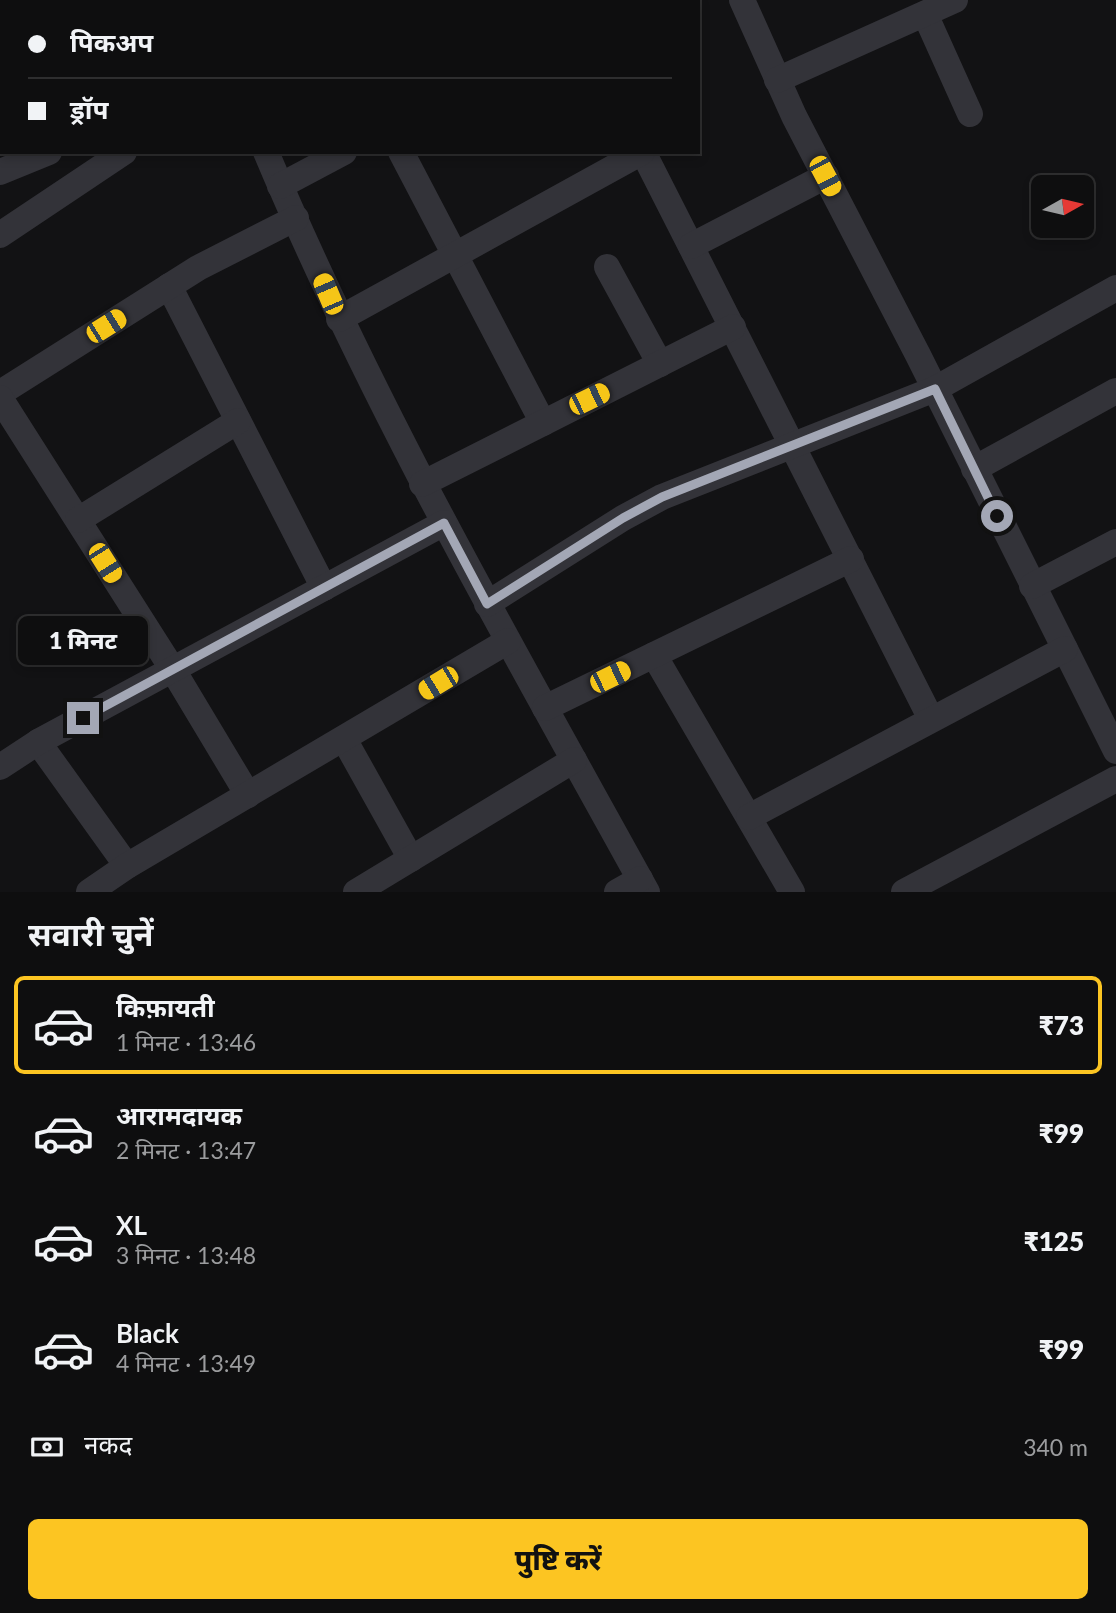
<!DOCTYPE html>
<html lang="hi">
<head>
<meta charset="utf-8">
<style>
	:root { --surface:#0e0e0f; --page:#1c1c1d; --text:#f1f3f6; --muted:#9b9c9e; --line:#2e2e2f; --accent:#fcc522 }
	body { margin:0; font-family:Lato,"Noto Sans Devanagari",sans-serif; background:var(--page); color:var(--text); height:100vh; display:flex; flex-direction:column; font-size:26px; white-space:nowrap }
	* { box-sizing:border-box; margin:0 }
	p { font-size:23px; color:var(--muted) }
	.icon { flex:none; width:38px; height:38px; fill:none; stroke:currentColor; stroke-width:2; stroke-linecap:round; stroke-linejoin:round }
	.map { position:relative; height:892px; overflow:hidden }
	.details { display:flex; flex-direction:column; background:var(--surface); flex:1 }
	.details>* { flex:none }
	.guide { position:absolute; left:0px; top:0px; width:700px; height:154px; box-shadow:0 4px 10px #0003,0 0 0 2px var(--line); display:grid; align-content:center; height:154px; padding:0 28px; background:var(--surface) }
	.needle { width:46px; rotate:82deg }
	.controls { position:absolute; left:1031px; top:175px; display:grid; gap:14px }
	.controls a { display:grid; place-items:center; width:63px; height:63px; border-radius:10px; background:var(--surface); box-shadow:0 4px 10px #0003,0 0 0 2px var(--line); font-size:35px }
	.end { position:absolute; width:32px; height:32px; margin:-16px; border:9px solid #a3a7b5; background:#111; box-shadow:0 0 0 4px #111 }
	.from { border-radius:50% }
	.bubble { position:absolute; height:49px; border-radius:10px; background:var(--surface); box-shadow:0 4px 10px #0003,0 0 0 2px var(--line); font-size:23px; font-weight:800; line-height:49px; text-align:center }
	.car { position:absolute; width:21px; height:42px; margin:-21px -10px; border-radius:9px; box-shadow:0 0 5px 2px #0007; background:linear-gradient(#f5c518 24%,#345 0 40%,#f5c518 0 76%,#345 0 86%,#f5c518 0) }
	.guide b { display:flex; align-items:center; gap:24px; height:66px; font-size:26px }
	.guide b+b { border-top:2px solid var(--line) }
	.guide i { width:18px; height:18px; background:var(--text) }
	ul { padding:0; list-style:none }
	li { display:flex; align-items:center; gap:21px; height:98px; margin:0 14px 10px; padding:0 14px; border:4px solid transparent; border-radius:10px }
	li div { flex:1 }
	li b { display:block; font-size:26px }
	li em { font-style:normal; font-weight:800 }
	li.selected { border-color:var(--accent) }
	li>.icon { width:63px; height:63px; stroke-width:1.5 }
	h2 { padding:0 28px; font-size:32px; line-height:84px }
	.pay { display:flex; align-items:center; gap:18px; height:77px; padding:0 28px; font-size:26px }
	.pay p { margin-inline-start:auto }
	.button { display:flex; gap:14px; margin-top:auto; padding:14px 28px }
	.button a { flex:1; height:80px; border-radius:10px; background:var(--accent); color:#111; font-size:28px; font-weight:800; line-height:80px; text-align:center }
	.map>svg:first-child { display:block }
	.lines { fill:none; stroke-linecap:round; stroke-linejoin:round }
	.minor { stroke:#333339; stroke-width:26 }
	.route { stroke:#a3a7b5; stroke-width:9 }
</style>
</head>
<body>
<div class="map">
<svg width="1116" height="892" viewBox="0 0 1116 892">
	<rect width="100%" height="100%" fill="#121214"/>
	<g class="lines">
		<g class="minor">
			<path d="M206 0 207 2"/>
			<path d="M563 0 564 2"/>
			<path d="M742 0 794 116 918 355 1116 751"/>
			<path d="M39 2 43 0"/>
			<path d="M350 2 353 0"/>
			<path d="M925 14 970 114"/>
			<path d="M0 17H2"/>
			<path d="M777 80 955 0"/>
			<path d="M266 152C374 409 513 649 647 892"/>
			<path d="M401 152 543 423"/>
			<path d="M643 152 931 719"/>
			<path d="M0 172 49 152"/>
			<path d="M280 186 344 152"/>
			<path d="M0 235 124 152"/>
			<path d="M691 246 826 176"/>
			<path d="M607 267 660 364"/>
			<path d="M169 286 324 588"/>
			<path d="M339 319 642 152"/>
			<path d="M0 393 198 268 296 218"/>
			<path d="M0 398 173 670 248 795"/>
			<path d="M974 469 1116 391"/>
			<path d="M422 484 733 327"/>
			<path d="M78 520 238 421"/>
			<path d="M1032 586 1116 542"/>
			<path d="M487 604 623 518 662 497 935 389 1116 288"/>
			<path d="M654 655 792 892"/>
			<path d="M545 708 851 559"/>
			<path d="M344 739 411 859"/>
			<path d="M38 742 127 866"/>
			<path d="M0 767 38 742 444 523"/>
			<path d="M749 817 1065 649"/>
			<path d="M89 892 127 866 508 641"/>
			<path d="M356 892 574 760"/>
			<path d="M617 892 640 879"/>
			<path d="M904 892 1116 779"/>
		</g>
	</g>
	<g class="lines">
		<path class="route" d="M83 718 444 523 487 604 623 518 662 497 935 389 997 516"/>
	</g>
</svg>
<div class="controls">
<a><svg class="needle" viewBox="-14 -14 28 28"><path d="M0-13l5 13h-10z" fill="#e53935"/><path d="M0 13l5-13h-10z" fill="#9b9c9e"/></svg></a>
</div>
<i class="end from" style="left:997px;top:516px"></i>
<i class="end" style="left:83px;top:718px"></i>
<div class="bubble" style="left:18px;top:616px;width:130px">1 मिनट</div>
<i class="car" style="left:825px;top:176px;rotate:152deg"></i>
<i class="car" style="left:328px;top:294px;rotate:337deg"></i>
<i class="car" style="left:106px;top:326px;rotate:58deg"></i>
<i class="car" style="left:589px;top:399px;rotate:64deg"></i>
<i class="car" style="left:105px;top:563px;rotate:148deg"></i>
<i class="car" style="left:610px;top:677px;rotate:64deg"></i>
<i class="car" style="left:438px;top:683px;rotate:239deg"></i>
<div class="guide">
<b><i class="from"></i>पिकअप</b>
<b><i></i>ड्रॉप</b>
</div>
</div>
<section class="details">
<h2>सवारी चुनें</h2>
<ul>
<li class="selected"><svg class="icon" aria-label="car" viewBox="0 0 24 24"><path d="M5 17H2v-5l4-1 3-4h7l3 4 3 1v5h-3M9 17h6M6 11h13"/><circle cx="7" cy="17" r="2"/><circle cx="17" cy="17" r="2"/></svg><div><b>किफ़ायती</b><p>1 मिनट · 13:46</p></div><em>₹73</em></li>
<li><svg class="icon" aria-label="car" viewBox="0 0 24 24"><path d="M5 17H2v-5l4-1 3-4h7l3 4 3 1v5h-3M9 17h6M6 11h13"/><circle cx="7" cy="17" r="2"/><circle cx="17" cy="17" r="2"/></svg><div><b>आरामदायक</b><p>2 मिनट · 13:47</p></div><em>₹99</em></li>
<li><svg class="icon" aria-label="car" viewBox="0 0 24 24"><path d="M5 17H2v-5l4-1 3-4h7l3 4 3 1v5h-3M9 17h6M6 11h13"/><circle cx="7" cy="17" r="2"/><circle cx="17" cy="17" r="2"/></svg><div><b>XL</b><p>3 मिनट · 13:48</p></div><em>₹125</em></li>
<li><svg class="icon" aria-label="car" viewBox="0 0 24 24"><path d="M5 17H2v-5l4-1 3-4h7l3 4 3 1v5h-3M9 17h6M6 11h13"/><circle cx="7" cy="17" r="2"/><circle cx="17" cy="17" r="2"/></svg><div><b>Black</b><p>4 मिनट · 13:49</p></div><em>₹99</em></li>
</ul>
<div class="pay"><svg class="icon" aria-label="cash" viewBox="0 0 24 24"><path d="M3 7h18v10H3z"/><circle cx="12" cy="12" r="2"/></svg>नकद<p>340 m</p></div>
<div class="button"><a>पुष्टि करें</a></div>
</section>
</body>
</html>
